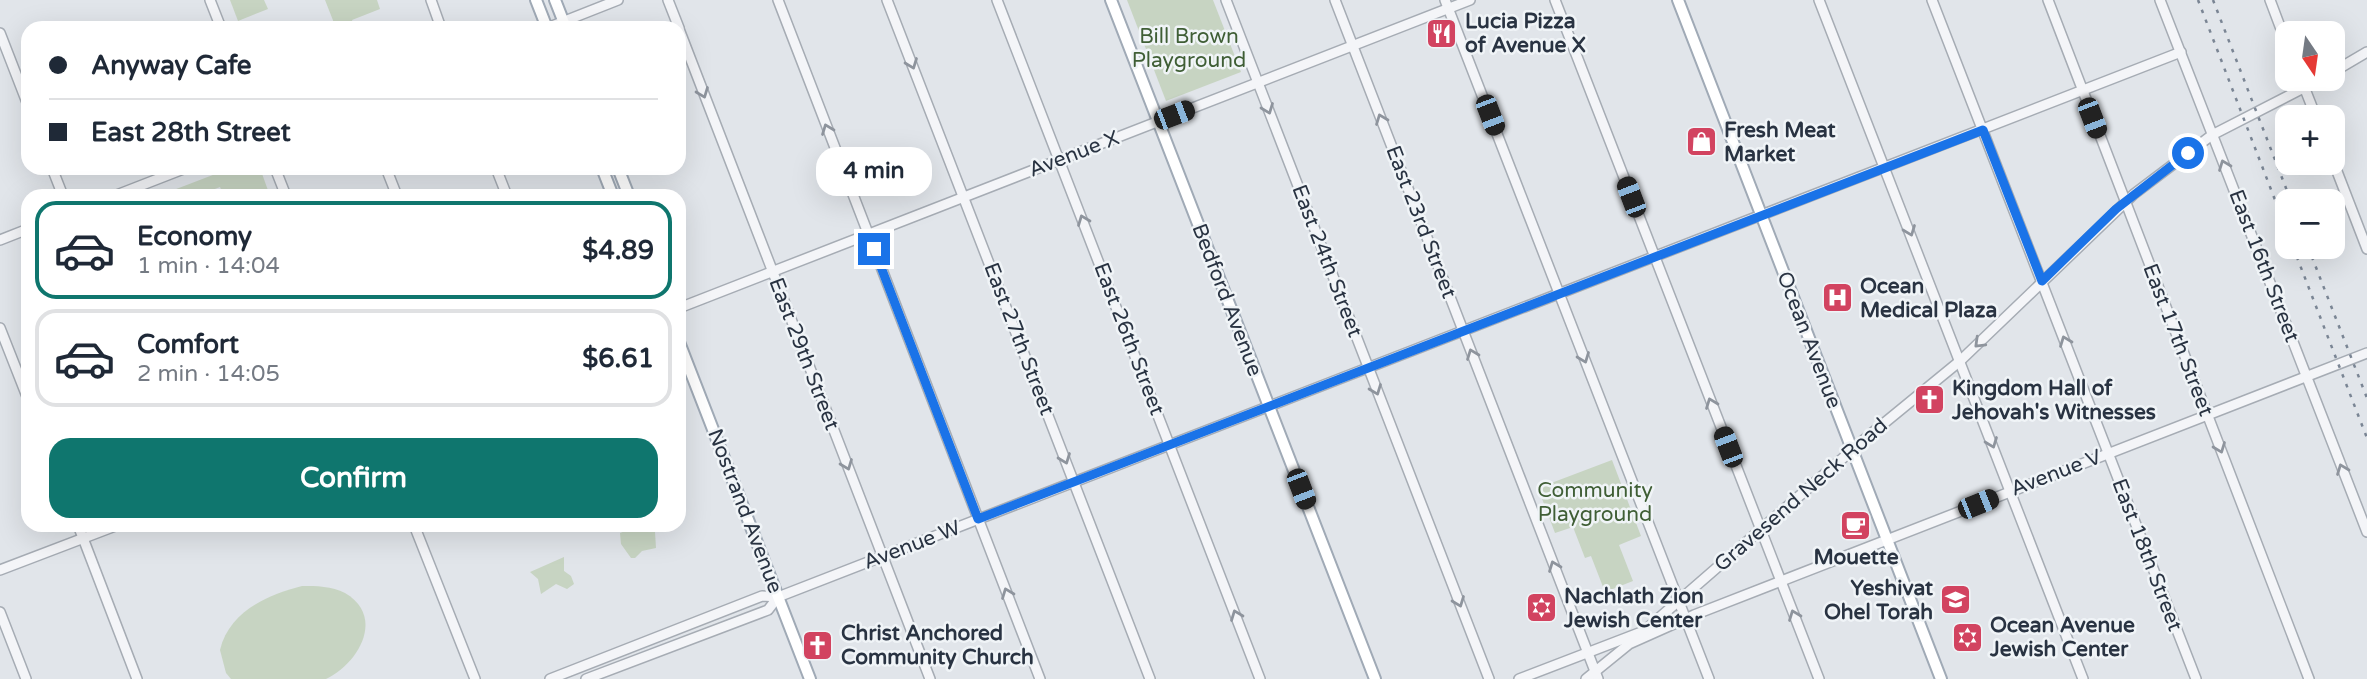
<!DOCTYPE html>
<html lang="en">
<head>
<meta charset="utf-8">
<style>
	:root { --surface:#fff; --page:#f2f2f3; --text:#1f2937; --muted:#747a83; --line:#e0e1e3; --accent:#0f766e }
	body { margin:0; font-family:"Varela Round",sans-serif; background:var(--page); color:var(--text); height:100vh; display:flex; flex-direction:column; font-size:26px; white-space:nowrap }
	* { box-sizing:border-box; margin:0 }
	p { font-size:23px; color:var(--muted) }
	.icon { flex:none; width:38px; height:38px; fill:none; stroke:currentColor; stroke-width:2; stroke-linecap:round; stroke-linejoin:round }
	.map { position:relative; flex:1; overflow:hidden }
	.sheet { position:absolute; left:21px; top:189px; width:665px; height:343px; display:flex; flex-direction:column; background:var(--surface); border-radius:21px; box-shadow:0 7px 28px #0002 }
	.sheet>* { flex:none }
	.guide { position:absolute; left:21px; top:21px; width:665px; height:154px; border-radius:21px; box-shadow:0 7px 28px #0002; display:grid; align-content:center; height:154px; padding:0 28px; background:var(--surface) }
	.needle { width:46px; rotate:167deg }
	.controls { position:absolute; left:2275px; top:21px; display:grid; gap:14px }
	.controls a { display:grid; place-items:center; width:70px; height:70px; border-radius:14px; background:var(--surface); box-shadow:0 7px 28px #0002; font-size:35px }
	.end { position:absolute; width:32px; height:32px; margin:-16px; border:9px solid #1a73e8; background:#fff; box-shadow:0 0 0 4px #fff }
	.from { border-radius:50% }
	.bubble { position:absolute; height:49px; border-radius:21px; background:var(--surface); box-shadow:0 7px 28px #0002; font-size:23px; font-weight:700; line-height:49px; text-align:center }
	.car { position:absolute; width:21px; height:42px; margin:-21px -10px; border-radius:9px; box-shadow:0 0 5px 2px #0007; background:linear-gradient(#222 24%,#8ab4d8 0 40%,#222 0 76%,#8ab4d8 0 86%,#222 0) }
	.guide b { display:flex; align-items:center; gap:24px; height:66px; font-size:26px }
	.guide b+b { border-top:2px solid var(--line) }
	.guide i { width:18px; height:18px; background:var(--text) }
	ul { padding:12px 0 0; list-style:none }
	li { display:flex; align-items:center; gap:21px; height:98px; margin:0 14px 10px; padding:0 14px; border:4px solid var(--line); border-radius:21px }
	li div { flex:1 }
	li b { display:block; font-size:26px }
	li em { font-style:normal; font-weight:700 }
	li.on { border-color:var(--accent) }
	li>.icon { width:63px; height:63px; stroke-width:1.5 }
	.primary-button { display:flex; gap:14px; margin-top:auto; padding:14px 28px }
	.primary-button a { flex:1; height:80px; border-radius:21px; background:var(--accent); color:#fff; font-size:28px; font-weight:700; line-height:80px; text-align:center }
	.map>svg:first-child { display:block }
	.green { fill:#c7d4c2 }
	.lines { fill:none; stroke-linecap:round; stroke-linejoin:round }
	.minor-casing { stroke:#a6acb4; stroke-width:12 }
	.major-casing { stroke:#a0aab6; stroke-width:14 }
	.minor { stroke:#f4f5f8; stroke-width:9 }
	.major { stroke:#fff; stroke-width:10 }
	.rail { stroke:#7a8594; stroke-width:2.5; stroke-dasharray:3.5 7; stroke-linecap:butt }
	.oneway { stroke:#8e949d }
	.route { stroke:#1a73e8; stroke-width:9 }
	.labels { text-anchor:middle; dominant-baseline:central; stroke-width:5; stroke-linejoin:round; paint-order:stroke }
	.poi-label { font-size:21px; font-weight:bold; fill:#293342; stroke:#f0f4f7; text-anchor:start }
	.park-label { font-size:21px; fill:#3f5e35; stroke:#f0f4f7 }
	.street-label { font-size:21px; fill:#293342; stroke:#f0f4f7 }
</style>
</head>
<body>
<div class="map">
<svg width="2367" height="679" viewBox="0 0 2367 679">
	<rect width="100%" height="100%" fill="#e1e5ea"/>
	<g class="green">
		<path d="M230 0H264L268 9 238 21Z"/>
		<path d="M325 0H377L380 9 352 20 355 28H336Z"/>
		<path d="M1127 0H1213L1241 72 1166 101Z"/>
		<path d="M231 168H260L270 196H224L220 187 197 196H158Z"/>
		<path d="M1612 460 1641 536 1619 545 1633 581 1605 592 1591 556 1585 558 1573 527 1555 533 1538 488Z"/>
		<path d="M641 525H647L655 532 656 548 642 551 635 558H631L621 544 620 533Z"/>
		<path d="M564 557V571L571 576 574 584 567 589 556 584 541 594 538 579 530 572Z"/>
		<path d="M302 586C316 586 332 586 345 593 386 617 358 664 326 679H231L226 673 220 650C229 612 267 595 302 586Z"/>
	</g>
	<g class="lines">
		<defs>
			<g id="minor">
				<path d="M210 0 221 28"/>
				<path d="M431 0 441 28"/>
				<path d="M668 0 679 28"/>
				<path d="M778 0 1040 679"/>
				<path d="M887 0 1150 679"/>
				<path d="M997 0 1260 679"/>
				<path d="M1226 0 1489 679"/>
				<path d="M1335 0 1598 679"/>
				<path d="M1445 0 1709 679"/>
				<path d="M1555 0 1819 679"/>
				<path d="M1819 0 2083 679"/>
				<path d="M1932 0 2196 679"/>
				<path d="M2048 0 2309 679"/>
				<path d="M2160 0 2367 532"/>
				<path d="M2270 0 2287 45"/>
				<path d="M547 28 618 0"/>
				<path d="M679 29 930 679"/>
				<path d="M0 33 28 105"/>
				<path d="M2333 72 2367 52"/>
				<path d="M2301 79 2316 117"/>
				<path d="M2333 161 2367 249"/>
				<path d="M52 168 63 196"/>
				<path d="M275 168 286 196"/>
				<path d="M386 168 397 196"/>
				<path d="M496 168 507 196"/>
				<path d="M114 196 186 168"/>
				<path d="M0 240 28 229"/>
				<path d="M679 308 1470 0"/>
				<path d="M0 328 28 399"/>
				<path d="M78 525 137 679"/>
				<path d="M414 525 475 679"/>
				<path d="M0 570 118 525"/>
				<path d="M0 612 26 679"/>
				<path d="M550 679 762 596 778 597 2181 52"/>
				<path d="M586 679 768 610 778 597"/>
				<path d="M1519 679 1644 631 1866 438 1960 361 2134 194 2212 135 2321 79"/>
				<path d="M1586 679 1629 644 1694 615 2367 353"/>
			</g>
			<g id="major">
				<path d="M536 0 547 28"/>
				<path d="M555 0 566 28"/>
				<path d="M1111 0 1375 679"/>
				<path d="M1678 0 1941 679"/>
				<path d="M602 168 613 196"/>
				<path d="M618 168 629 196"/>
				<path d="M679 342 810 679"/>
			</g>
		</defs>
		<use href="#minor" class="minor-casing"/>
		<use href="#major" class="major-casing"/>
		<use href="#minor" class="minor"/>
		<use href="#major" class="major"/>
		<g class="rail">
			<path d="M2198 0 2287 231"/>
			<path d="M2213 0 2291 201"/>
			<path d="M2293 247 2367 438"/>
			<path d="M2308 247 2367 398"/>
		</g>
	</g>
	<defs><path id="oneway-chevron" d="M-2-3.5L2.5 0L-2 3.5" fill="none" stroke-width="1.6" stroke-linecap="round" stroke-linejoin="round" transform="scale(1.75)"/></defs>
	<g class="oneway">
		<use href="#oneway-chevron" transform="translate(912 64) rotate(69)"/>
		<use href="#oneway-chevron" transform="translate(703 93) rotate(69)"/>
		<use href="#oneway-chevron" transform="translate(1268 109) rotate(69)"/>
		<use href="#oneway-chevron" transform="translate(1381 119) rotate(-111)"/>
		<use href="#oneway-chevron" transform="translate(827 129) rotate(-111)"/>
		<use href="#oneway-chevron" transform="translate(2224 165) rotate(-111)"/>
		<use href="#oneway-chevron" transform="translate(1083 220) rotate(-111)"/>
		<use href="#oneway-chevron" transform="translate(1910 231) rotate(69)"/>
		<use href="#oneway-chevron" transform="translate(2065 341) rotate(-111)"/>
		<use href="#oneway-chevron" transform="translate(1979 343) rotate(136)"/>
		<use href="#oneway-chevron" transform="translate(1472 354) rotate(-111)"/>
		<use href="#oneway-chevron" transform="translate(1584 358) rotate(69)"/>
		<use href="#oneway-chevron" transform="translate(1376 390) rotate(69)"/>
		<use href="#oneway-chevron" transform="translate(1711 403) rotate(-111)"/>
		<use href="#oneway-chevron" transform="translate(1992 443) rotate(69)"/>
		<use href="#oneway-chevron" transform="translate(2220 448) rotate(69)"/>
		<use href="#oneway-chevron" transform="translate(1065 459) rotate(69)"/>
		<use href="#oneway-chevron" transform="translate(847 465) rotate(69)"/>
		<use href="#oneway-chevron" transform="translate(2342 469) rotate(-111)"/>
		<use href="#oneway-chevron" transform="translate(1554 566) rotate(-111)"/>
		<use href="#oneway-chevron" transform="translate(1007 593) rotate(-111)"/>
		<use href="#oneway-chevron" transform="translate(1459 602) rotate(69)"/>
		<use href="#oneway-chevron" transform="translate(1236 615) rotate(-111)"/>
		<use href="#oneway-chevron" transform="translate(1794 615) rotate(-111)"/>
	</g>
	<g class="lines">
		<path class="route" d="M874 249 978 519 1983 130 2042 281 2116 209 2188 153"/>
	</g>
	<defs>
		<symbol id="restaurant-square" viewBox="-11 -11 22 22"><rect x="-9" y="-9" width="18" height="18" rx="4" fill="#d24360" stroke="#f0f4f7"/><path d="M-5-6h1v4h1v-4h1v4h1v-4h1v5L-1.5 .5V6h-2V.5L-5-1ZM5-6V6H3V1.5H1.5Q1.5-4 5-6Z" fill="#fff"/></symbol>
		<symbol id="shop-square" viewBox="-11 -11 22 22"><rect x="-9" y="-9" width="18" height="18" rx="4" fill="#d24360" stroke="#f0f4f7"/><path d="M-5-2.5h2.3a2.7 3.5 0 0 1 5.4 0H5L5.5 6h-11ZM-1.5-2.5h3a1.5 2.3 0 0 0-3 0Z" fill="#fff"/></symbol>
		<symbol id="hospital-square" viewBox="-11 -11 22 22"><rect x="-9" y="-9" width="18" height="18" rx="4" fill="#d24360" stroke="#f0f4f7"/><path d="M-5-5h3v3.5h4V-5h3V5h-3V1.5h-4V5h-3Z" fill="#fff"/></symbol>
		<symbol id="church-square" viewBox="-11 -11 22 22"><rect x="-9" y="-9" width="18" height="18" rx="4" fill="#d24360" stroke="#f0f4f7"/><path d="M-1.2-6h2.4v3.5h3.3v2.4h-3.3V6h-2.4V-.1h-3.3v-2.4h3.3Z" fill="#fff"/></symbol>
		<symbol id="cafe-square" viewBox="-11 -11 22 22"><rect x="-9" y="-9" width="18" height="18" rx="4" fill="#d24360" stroke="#f0f4f7"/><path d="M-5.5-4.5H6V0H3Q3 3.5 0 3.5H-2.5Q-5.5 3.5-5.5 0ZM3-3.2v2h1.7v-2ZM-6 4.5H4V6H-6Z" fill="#fff"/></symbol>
		<symbol id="school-square" viewBox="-11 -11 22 22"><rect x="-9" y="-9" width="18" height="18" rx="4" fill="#d24360" stroke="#f0f4f7"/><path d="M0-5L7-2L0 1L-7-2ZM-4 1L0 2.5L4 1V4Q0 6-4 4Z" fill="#fff"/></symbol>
		<symbol id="synagogue-square" viewBox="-11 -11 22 22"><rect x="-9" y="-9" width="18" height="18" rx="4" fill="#d24360" stroke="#f0f4f7"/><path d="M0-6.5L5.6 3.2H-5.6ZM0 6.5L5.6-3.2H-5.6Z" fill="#fff"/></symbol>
	</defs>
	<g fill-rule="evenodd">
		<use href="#restaurant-square" x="1424" y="16" width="35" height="35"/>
		<use href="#shop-square" x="1684" y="124" width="35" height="35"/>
		<use href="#hospital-square" x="1820" y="280" width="35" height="35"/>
		<use href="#church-square" x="1912" y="382" width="35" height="35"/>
		<use href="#cafe-square" x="1838" y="508" width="35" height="35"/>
		<use href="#school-square" x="1938" y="582" width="35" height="35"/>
		<use href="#synagogue-square" x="1524" y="590" width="35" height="35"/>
		<use href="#synagogue-square" x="1950" y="620" width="35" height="35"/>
		<use href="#church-square" x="800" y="628" width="35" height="35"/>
	</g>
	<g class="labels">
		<g class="poi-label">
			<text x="1465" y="21">Lucia Pizza<tspan x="1465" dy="24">of Avenue X</tspan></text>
			<text x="1724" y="130">Fresh Meat<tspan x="1724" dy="24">Market</tspan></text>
			<text x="1860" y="286">Ocean<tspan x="1860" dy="24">Medical Plaza</tspan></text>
			<text x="1952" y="388">Kingdom Hall of<tspan x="1952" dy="24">Jehovah's Witnesses</tspan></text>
			<text x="1856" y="557" text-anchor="middle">Mouette</text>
			<text x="1933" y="588" text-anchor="end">Yeshivat<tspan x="1933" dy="24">Ohel Torah</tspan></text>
			<text x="1564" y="596">Nachlath Zion<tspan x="1564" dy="24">Jewish Center</tspan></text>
			<text x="1990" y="625">Ocean Avenue<tspan x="1990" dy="24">Jewish Center</tspan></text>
			<text x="841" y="633">Christ Anchored<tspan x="841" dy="24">Community Church</tspan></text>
		</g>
		<g class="park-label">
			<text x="1189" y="36">Bill Brown<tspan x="1189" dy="24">Playground</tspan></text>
			<text x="1595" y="490">Community<tspan x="1595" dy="24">Playground</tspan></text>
		</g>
		<g class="street-label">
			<text transform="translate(1074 154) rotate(-21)">Avenue X</text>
			<text transform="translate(1421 222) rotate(69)">East 23rd Street</text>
			<text transform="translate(1327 261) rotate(69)">East 24th Street</text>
			<text transform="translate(2264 266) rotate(69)">East 16th Street</text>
			<text transform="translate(1227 300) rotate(69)">Bedford Avenue</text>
			<text transform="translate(1019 339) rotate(69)">East 27th Street</text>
			<text transform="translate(1129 339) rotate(69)">East 26th Street</text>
			<text transform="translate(1809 340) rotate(69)">Ocean Avenue</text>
			<text transform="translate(2178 340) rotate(69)">East 17th Street</text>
			<text transform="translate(804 354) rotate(69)">East 29th Street</text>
			<text transform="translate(2056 473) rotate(-21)">Avenue V</text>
			<text transform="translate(1801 495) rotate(-41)">Gravesend Neck Road</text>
			<text transform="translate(745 511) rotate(69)">Nostrand Avenue</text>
			<text transform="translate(912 545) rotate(-21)">Avenue W</text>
			<text transform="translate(2147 555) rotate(69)">East 18th Street</text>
		</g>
	</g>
</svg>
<div class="controls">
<a><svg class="needle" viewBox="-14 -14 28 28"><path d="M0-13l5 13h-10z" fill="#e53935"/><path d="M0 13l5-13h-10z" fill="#747a83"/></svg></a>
<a>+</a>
<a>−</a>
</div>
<i class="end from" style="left:2188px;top:153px"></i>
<i class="end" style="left:874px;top:249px"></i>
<div class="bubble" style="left:816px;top:147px;width:116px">4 min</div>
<i class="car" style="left:1174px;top:115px;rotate:69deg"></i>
<i class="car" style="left:1490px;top:115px;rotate:159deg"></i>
<i class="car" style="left:2092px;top:118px;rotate:159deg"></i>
<i class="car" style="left:1631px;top:197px;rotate:339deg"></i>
<i class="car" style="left:1728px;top:447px;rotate:339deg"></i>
<i class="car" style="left:1301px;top:489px;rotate:159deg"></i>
<i class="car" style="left:1978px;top:504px;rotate:68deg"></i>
<div class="guide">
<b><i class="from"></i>Anyway Cafe</b>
<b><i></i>East 28th Street</b>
</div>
<section class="sheet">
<ul>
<li class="on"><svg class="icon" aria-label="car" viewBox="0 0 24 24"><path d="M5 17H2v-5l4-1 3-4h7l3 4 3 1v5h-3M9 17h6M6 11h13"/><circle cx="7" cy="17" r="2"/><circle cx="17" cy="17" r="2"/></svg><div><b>Economy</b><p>1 min · 14:04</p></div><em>$4.89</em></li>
<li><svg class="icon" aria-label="car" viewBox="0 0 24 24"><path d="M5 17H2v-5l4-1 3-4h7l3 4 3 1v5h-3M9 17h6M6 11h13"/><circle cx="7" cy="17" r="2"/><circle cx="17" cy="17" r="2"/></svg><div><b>Comfort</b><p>2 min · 14:05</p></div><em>$6.61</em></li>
</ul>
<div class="primary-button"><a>Confirm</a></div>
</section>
</div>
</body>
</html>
